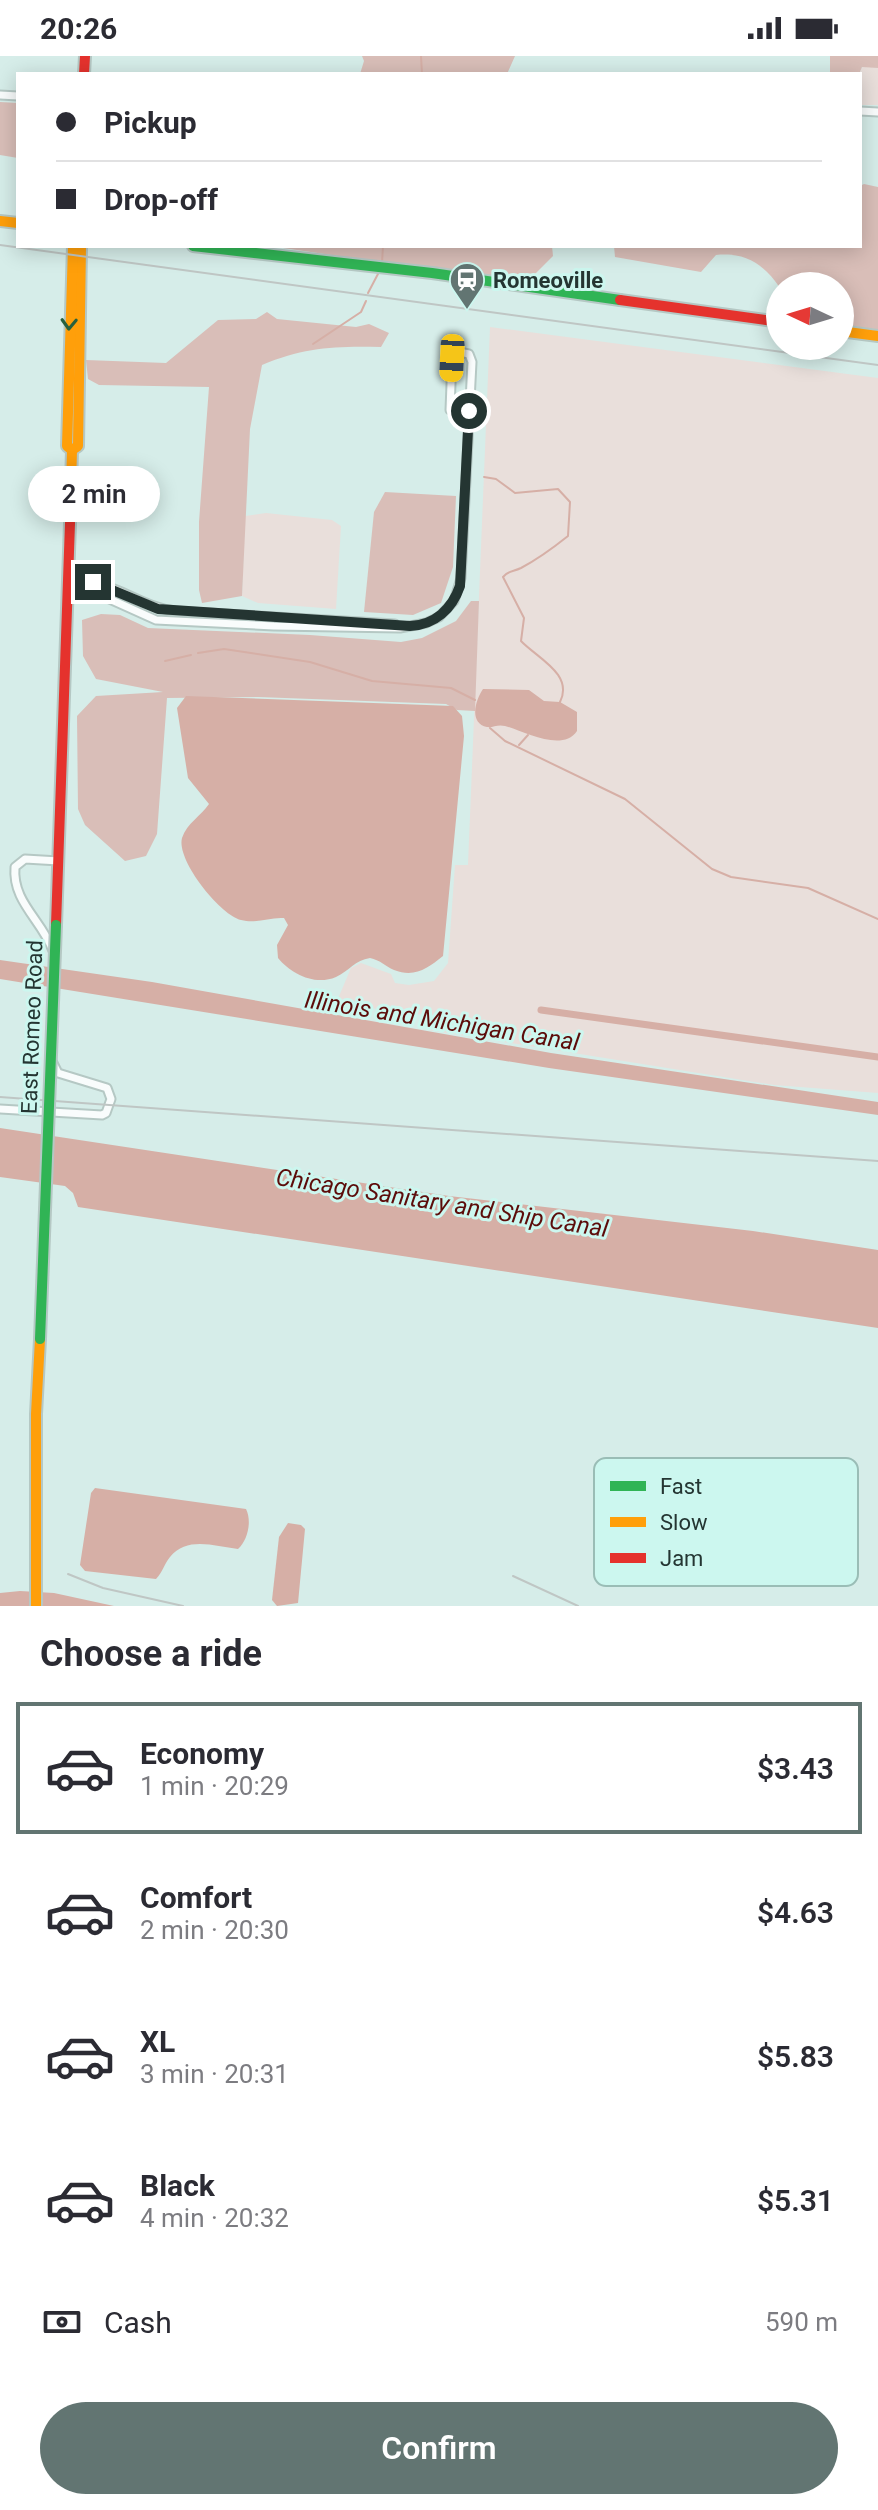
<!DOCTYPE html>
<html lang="en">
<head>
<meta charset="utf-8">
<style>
	:root { --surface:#fff; --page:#f2f2f3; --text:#2b2b33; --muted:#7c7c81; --line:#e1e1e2; --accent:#627572 }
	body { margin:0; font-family:Roboto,sans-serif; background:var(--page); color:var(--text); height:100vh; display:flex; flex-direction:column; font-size:30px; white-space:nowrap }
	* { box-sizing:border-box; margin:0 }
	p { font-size:26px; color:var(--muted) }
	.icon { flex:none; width:44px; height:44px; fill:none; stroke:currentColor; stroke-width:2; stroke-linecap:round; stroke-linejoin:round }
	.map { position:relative; height:1550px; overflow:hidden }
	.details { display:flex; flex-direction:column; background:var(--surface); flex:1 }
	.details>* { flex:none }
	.top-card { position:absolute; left:16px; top:16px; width:846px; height:176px; border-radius:0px; box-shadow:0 4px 20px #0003; display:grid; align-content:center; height:176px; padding:0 40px; background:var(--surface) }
	.needle { width:52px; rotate:274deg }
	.fabs { position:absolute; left:766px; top:216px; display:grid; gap:16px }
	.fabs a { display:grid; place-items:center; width:88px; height:88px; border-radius:50%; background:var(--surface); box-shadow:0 4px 20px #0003; font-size:40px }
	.end { position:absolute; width:36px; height:36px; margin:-18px; border:10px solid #243532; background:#fff; box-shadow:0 0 0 4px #fff }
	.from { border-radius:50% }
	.bubble { position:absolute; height:56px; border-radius:28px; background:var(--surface); box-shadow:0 4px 20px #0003; font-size:26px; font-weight:600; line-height:56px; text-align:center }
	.car { position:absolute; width:24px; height:48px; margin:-24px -12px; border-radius:10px; box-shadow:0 0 6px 2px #0007; background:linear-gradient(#f5c518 24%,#345 0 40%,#f5c518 0 76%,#345 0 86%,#f5c518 0) }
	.top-card b { display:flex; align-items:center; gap:28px; height:76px; font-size:30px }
	.top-card b+b { border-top:2px solid var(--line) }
	.top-card i { width:20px; height:20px; background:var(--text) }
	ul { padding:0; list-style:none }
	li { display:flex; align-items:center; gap:24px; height:132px; margin:0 16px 12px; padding:0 24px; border:4px solid transparent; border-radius:0px }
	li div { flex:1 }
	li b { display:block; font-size:30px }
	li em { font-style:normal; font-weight:600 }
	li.active { border-color:var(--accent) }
	li>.icon { width:72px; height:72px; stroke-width:1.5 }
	h2 { padding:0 40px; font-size:36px; line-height:96px }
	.pay { display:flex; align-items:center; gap:20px; height:88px; padding:0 40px; font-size:30px }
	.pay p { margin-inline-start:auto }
	.primary-button { display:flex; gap:16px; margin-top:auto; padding:16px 40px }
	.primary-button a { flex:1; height:92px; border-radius:48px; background:var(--accent); color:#fff; font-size:32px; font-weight:600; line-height:92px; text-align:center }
	.status { display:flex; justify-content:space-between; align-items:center; height:56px; padding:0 40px; background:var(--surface); direction:ltr }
	.status svg { height:22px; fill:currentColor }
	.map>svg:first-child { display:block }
	.green { fill:#e9dfdb }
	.forest { fill:#d9beb8 }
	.water { fill:#d6afa6 }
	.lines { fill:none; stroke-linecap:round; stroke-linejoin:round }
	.stream { stroke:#d6afa6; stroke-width:2 }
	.canal { stroke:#d6afa6; stroke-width:7 }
	.street-casing { stroke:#b5c8c4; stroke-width:11 }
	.fast-casing { stroke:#b5c8c4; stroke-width:14 }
	.slow-casing { stroke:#b5c8c4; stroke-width:14 }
	.jam-casing { stroke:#b5c8c4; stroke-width:14 }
	.street { stroke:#f9fcfc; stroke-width:7 }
	.fast { stroke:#30b455; stroke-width:10 }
	.slow { stroke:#ff9f0a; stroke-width:10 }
	.jam { stroke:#e5322d; stroke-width:10 }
	.rail { stroke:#bfc6c4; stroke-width:2 }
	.fast-bridge-casing { stroke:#b5c8c4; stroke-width:14; stroke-linecap:butt }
	.fast-bridge { stroke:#30b455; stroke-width:10 }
	.oneway { stroke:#28613e }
	.route { stroke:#243532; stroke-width:10 }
	.labels { text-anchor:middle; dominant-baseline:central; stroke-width:6; stroke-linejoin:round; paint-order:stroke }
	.poi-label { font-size:22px; font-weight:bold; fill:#243532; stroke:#ccf7ef; text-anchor:start }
	.street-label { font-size:22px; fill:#243532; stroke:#ccf7ef }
	.water-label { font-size:24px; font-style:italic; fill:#5c0c0a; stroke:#ccf7ef }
	.key { fill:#ccf7ef; stroke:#9abdb6; stroke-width:2 }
	.key-label { font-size:22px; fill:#243532 }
</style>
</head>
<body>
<div class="status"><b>20:26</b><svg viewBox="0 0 49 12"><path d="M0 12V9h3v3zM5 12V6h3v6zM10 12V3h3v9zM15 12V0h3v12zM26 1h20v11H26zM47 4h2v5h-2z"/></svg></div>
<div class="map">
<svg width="878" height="1550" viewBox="0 0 878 1550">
	<rect width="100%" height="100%" fill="#d6ede9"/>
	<g class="green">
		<path d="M869 10 878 12V49H860L859 18 862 11Z"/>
		<path d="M490 271 878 322V1037L774 1029 429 974 426 958 407 959 337 945 351 912 361 907 391 918 395 927 409 929 434 925 448 907 455 809H468Z"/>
		<path d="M266 457 332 464 341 470 336 553 258 547 242 540 245 460Z"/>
	</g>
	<g class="forest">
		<path d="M362 0H515L507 18H360L364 5Z"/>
		<path d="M830 0H878V12L862 11 859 18H830Z"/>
		<path d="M0 46 18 47V102L0 99Z"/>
		<path d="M864 128 878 131V274L840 268V230L780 232C764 208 745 196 716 199L701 216 615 201 614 190H860V130Z"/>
		<path d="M269 190H552L553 200 526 227Z"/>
		<path d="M267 256 277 263 356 271 369 268 389 277 381 291C335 290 305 291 262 309L250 373 242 540 202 547 199 534V466L209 331 99 329 88 323 86 304 166 307 218 264 256 263Z"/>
		<path d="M385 436 456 440 453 511 441 547 413 559 364 556 374 456Z"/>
		<path d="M471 545H479L475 655 457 654 446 648 258 641 167 642 157 778 146 800 125 805 85 769 78 753 77 660 96 640 163 636 96 623 83 600 82 564 101 558 120 559 148 572 310 579 401 586 422 582 456 565Z"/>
	</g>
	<g class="water">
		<path d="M483 633 529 634 544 645 560 646 577 656V675C562 697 524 675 505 670 497 668 493 672 487 671 468 667 476 643 483 633Z"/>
		<path d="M186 640 453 650 462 660 464 680 443 900C428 912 415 922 394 914 385 910 380 904 370 902 355 904 349 915 336 921 315 930 291 918 278 902L277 889 288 869 284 862C269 861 257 868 241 864 220 859 176 804 182 782 187 767 201 760 209 748L188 722 177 652Z"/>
		<path d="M0 904 152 926 551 997 878 1046V1059L549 1012 0 923Z"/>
		<path d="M0 1072 449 1140 753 1175 878 1194V1272L78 1151 73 1137 65 1130 0 1121Z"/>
		<path d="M95 1432 246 1453C252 1465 248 1484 238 1493 214 1490 187 1480 170 1501 164 1508 163 1516 156 1523L85 1515 80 1509 91 1437Z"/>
		<path d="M288 1467 301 1469 305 1473 298 1547 277 1550 272 1544 279 1481Z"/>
		<path d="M20 1535 54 1537 114 1550H0V1537Z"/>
	</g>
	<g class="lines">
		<g class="stream">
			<path d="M421 0 422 18"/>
			<path d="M382 207 383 190"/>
			<path d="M368 237 379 216"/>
			<path d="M313 288 361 256 366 245"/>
			<path d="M484 421 496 423 515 437 558 433 570 446 568 480C553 492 538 503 521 512 513 516 509 514 503 521L524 562 521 585C537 602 574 618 560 646"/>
			<path d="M198 597 224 593 310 606 372 625 451 632 475 644"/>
			<path d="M165 605 191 599"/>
			<path d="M490 672 505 685 625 743 712 813 731 821 808 832 878 863"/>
			<path d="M519 689 528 679"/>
		</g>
		<path class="canal" d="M541 954 878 1001"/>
		<defs>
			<g id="street">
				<path d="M0 39 18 40"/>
				<path d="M860 55 878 56"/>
				<path d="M68 531 85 538 105 541 156 564 274 570 400 572 426 567 439 561 454 545 461 522 472 306 469 298 459 296 452 302 450 354 469 355"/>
				<path d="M68 531C109 517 134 550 175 555L395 568"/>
				<path d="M53 895C42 864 12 846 15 811L25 803 59 805"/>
				<path d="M0 1053 102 1059 106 1057 111 1043 107 1032 58 1017 53 1007"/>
			</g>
			<path id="fast" d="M193 190 432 217 620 244"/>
			<g id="slow">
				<path d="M0 165 18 167"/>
				<path d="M840 275 878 280"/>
				<path d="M72 394 78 390 81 190"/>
				<path d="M70 467 72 394 67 390 73 190"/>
				<path d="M36 1550V1358L40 1283"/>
			</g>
			<g id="jam">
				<path d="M84 18 85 0"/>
				<path d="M620 244 780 266"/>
				<path d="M56 869 70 467"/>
			</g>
		</defs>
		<use href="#street" class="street-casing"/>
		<use href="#fast" class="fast-casing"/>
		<use href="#slow" class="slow-casing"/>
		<use href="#jam" class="jam-casing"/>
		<use href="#street" class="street"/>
		<use href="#fast" class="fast"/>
		<use href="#slow" class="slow"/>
		<use href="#jam" class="jam"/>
		<g class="rail">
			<path d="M0 189 878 309"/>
			<path d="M0 1041 878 1105"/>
			<path d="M68 1518 103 1532 183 1550"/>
			<path d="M513 1520 578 1550"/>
		</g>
		<defs>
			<path id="fast-bridge" d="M40 1283 56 869"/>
		</defs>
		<use href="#fast-bridge" class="fast-bridge-casing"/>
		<use href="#fast-bridge" class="fast-bridge"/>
	</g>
	<defs><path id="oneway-chevron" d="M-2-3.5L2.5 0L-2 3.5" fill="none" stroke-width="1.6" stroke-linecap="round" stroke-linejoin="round" transform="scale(2)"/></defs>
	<use class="oneway" href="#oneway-chevron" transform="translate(69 268) rotate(92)"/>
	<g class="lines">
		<path class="route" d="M93 526 158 553 410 570C435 569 452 553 460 530L469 355"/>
	</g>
	<defs>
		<symbol id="station-pin" viewBox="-11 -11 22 30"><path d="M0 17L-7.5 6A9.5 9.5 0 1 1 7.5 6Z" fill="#627572" stroke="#ccf7ef"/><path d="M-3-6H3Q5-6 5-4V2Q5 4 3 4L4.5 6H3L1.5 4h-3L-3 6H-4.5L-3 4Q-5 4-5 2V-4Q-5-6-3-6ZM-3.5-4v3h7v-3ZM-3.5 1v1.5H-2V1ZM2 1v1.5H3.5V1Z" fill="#fff"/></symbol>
	</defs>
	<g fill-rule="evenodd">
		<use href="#station-pin" x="447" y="204" width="40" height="54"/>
	</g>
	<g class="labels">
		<g class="poi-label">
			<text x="493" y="224">Romeoville</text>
		</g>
		<g class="street-label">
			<text transform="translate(32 971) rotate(-88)">East Romeo Road</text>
		</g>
		<g class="water-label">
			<text transform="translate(442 965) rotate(9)">Illinois and Michigan Canal</text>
			<text transform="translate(442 1147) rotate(9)">Chicago Sanitary and Ship Canal</text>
		</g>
	</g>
	<rect x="594" y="1402" width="264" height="128" rx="12" class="key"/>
	<rect x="610" y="1425" width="36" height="10" fill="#30b455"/>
	<rect x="610" y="1461" width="36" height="10" fill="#ff9f0a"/>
	<rect x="610" y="1497" width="36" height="10" fill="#e5322d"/>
	<g class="key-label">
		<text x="660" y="1438">Fast</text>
		<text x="660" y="1474">Slow</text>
		<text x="660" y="1510">Jam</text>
	</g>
</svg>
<div class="fabs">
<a><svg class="needle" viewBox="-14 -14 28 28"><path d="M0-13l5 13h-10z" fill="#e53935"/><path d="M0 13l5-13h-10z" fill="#7c7c81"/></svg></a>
</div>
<i class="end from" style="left:469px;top:355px"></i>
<i class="end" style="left:93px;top:526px"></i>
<div class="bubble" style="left:28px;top:410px;width:132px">2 min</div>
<i class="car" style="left:452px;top:302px;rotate:183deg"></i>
<div class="top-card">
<b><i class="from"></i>Pickup</b>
<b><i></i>Drop-off</b>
</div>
</div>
<section class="details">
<h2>Choose a ride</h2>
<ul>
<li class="active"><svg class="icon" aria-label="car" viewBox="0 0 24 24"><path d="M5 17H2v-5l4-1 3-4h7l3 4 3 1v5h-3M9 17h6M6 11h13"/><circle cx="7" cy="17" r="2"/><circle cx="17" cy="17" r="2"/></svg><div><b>Economy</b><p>1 min · 20:29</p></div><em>$3.43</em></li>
<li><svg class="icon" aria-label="car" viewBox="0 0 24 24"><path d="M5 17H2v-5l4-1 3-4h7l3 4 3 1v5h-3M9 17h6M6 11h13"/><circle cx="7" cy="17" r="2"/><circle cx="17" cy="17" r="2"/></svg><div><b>Comfort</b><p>2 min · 20:30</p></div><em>$4.63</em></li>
<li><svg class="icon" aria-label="car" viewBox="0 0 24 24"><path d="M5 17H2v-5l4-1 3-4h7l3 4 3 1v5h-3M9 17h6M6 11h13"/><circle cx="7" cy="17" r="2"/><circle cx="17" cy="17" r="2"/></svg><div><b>XL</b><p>3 min · 20:31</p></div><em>$5.83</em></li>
<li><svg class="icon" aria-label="car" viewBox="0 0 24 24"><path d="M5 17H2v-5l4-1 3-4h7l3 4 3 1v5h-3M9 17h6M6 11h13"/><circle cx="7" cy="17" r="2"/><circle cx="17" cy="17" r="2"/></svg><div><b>Black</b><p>4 min · 20:32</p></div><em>$5.31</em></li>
</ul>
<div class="pay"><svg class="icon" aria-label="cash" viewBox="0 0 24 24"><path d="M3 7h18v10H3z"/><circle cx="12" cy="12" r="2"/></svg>Cash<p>590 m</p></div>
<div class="primary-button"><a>Confirm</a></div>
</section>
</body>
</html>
